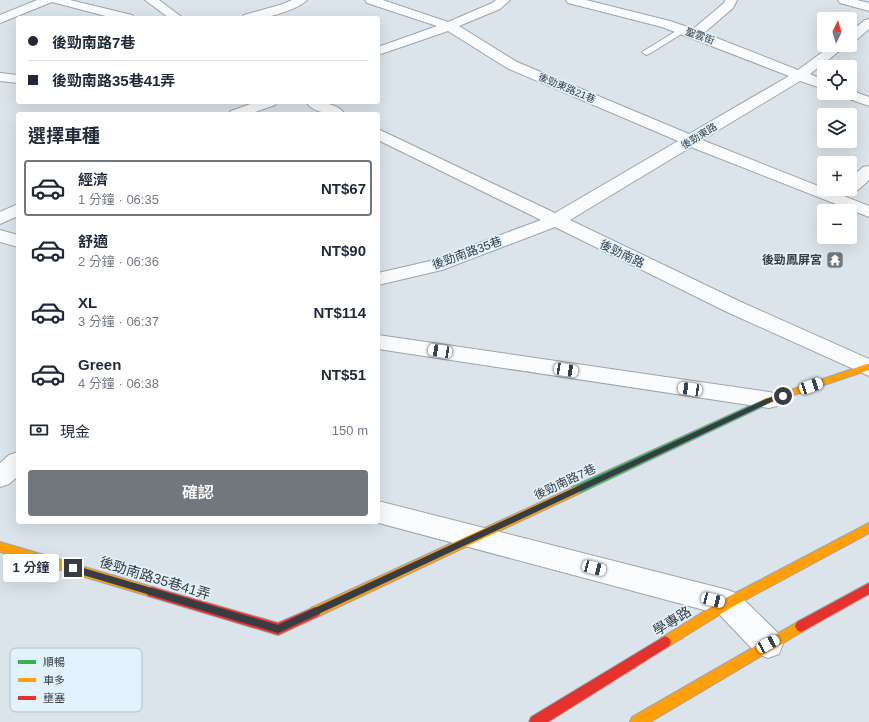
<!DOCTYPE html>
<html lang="zh-TW">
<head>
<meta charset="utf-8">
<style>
	:root { --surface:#fff; --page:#f2f2f3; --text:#1f2937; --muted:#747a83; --line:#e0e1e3; --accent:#70777d }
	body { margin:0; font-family:Arial,"Noto Sans TC",sans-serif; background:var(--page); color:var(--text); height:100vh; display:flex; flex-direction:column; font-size:15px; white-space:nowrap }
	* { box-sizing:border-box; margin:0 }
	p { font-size:13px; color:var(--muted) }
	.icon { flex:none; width:22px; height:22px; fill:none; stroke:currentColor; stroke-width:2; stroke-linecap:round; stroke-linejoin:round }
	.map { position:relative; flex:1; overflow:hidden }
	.panel { position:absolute; left:16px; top:112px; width:364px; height:412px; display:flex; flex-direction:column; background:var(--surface); border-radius:4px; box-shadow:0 4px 16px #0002 }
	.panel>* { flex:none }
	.top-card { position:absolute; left:16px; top:16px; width:364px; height:88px; border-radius:4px; box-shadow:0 4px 16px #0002; display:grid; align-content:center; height:88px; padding:0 12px; background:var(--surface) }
	.needle { width:26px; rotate:5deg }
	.controls { position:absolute; left:817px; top:12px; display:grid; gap:8px }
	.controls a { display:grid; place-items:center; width:40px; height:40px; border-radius:4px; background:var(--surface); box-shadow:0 4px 16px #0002; font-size:20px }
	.end { position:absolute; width:18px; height:18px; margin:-9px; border:5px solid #373d42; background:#fff; box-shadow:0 0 0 2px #fff }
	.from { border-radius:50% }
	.bubble { position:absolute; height:28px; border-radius:4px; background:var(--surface); box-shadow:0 4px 16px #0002; font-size:13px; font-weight:600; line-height:28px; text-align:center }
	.car { position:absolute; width:12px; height:24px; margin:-12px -6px; border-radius:5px; box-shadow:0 0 3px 1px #0007; background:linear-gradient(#fff 24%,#345 0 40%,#fff 0 76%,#345 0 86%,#fff 0) }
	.top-card b { display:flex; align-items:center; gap:14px; height:38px; font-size:15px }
	.top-card b+b { border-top:1px solid var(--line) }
	.top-card i { width:10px; height:10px; background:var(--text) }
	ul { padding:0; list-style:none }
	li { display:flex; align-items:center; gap:12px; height:56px; margin:0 8px 6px; padding:0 4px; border:2px solid transparent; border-radius:4px }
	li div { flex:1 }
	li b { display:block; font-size:15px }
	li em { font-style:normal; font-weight:600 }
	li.current { border-color:var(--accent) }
	li>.icon { width:36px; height:36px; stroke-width:1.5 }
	h2 { padding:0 12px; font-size:18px; line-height:48px }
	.pay { display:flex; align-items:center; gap:10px; height:44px; padding:0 12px; font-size:15px }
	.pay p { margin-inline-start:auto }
	.button { display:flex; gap:8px; margin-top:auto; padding:8px 12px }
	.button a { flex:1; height:46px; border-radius:4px; background:var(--accent); color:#fff; font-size:16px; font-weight:600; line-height:46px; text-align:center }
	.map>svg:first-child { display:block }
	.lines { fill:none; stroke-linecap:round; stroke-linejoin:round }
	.lane-casing { stroke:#9da4a9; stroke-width:2 }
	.street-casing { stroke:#9da4a9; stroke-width:2 }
	.fast-casing { stroke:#9da4a9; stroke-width:2 }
	.slow-casing { stroke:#9da4a9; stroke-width:2 }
	.jam-casing { stroke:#9da4a9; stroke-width:2 }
	.lane { fill:#fafbfc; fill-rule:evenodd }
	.street { fill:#fafbfc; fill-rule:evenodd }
	.fast { fill:#30b455; fill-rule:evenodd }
	.slow { fill:#ff9f0a; fill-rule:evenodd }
	.jam { fill:#e5322d; fill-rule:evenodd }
	.route { fill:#373d42 }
	.labels { text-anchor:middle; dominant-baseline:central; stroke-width:3.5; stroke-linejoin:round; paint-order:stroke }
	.far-street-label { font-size:10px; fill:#373d42; stroke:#e2f2fd }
	.street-label { font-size:12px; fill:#373d42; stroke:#e2f2fd }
	.poi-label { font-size:12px; font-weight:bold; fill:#373d42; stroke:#e2f2fd; text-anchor:end }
	.near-street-label { font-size:14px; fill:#373d42; stroke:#e2f2fd }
	.key { fill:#e2f2fd; stroke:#afbcc5; stroke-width:1 }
	.key-label { font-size:11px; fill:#373d42 }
</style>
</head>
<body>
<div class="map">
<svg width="869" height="722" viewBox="0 0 869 722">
	<rect width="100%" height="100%" fill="#dbe4ea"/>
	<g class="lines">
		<defs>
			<path id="lane" d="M681 28H687L688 30 649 54 646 55 642 52Z"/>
			<g id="street">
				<path d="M37 0H70L132 15 134 18H113L52 2 0 23V15Z"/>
				<path d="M145 0H159L183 18H169Z"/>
				<path d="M292 0H307C301 8 271 17 261 18 255 19 248 18 242 18L244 15 283 4Z"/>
				<path d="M365 0H383L448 22 492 3 496 0H510L500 9 459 26 517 62 689 134 789 76 662 27 568 3 566 0H586L670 21 693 29 724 3 725 0H737L733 8 704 33 798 70 832 45H847L810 74 824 80V89L800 81 702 140 869 206V217L691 147 570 220 741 302 869 359V376L727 312 555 227 442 270 378 285V273L430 261 541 220 378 140V129L555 213 678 141 507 68 448 31 378 55V47L437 26 367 3Z"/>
				<path d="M838 0H857L869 3V11L840 3Z"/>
				<path d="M869 19V29L855 41 850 42V32L865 20Z"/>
				<path d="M0 73 18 75V83L0 81Z"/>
				<path d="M850 90 869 97V106L841 96 839 93H850Z"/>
				<path d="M256 102H277L275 105 250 114H228L231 111Z"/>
				<path d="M306 102C319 102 336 102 345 114 331 114 314 114 306 102Z"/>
				<path d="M869 166V180C861 187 856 195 844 192L842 189H850V179L863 167Z"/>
				<path d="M18 204V216L0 224V212Z"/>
				<path d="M0 230 18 235V247L0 242Z"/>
				<path d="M378 335 769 392 777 394 781 400 777 406 769 408 378 349Z"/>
				<path d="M18 452V476L9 484 0 487V463L9 455Z"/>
				<path d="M378 501 728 590 738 594 779 634 783 644 779 654 768 658 757 654 719 614 375 522H378Z"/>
			</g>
			<path id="fast" d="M767 398 770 399 772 401 770 403 580 493 576 494 572 493 571 490 572 487Z"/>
			<g id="slow">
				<path d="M867 364H869V370L767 404 764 403 762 401 764 399Z"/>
				<path d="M576 486 580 487 581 490 580 493 319 616 315 617 311 616 309 612 311 608Z"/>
				<path d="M869 523V533L732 607 669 646 665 648 661 646 659 642 661 638 724 599Z"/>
				<path d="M0 542 152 587 156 588 158 592 156 596 152 597 0 552Z"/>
				<path d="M801 620 805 622 807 626 805 630 650 722H630L632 717Z"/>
			</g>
			<g id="jam">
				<path d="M869 583V594L805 630 801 632 797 630 795 626 797 622Z"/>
				<path d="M152 587 278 623 315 607 319 608 321 612 319 616 278 635 148 596 146 592 148 588Z"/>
				<path d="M665 636 669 638 671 642 669 646 548 722H529L531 717Z"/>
			</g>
		</defs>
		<use href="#lane" class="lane-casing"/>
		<use href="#street" class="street-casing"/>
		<use href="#fast" class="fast-casing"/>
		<use href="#slow" class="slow-casing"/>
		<use href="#jam" class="jam-casing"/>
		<use href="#lane" class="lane"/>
		<use href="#street" class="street"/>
		<use href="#fast" class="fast"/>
		<use href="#slow" class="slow"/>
		<use href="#jam" class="jam"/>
	</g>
	<path class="route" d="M783 393 786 396 785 397 771 402 278 633 73 572 69 568 73 565 278 625 766 399Z"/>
	<defs>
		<symbol id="temple-square" viewBox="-11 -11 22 22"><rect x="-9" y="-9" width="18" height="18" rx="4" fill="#70777d" stroke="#e2f2fd"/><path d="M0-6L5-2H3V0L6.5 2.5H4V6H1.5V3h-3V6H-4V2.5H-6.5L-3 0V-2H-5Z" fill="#fff"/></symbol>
	</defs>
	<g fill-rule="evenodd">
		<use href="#temple-square" x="825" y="250" width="20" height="20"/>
	</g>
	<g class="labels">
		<g class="far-street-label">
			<text transform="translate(700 36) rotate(20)">聖雲街</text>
			<text transform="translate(567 88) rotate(23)">後勁東路21巷</text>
			<text transform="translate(699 136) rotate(-31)">後勁東路</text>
		</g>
		<g class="street-label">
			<text transform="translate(467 253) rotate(-20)">後勁南路35巷</text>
			<text transform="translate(622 254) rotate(26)">後勁南路</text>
			<text transform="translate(565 482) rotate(-25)">後勁南路7巷</text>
		</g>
		<g class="poi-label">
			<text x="822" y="260">後勁鳳屏宮</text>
		</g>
		<g class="near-street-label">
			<text transform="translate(155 578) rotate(17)">後勁南路35巷41弄</text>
			<text transform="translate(672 621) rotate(-32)">學專路</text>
		</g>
	</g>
	<rect x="10" y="648" width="132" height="64" rx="6" class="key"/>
	<rect x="18" y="660" width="18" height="4" fill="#30b455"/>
	<rect x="18" y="678" width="18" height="4" fill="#ff9f0a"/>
	<rect x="18" y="696" width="18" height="4" fill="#e5322d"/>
	<g class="key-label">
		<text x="43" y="666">順暢</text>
		<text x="43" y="684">車多</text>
		<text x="43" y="702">壅塞</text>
	</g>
</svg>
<div class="controls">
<a><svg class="needle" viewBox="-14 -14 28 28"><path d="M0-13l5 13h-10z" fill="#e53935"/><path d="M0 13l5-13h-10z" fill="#747a83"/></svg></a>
<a><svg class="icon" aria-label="locate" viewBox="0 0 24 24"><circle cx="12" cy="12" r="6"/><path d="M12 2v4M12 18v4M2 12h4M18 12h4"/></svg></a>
<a><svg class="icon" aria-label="layers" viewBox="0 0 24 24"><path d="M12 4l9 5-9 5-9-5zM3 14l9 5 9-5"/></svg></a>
<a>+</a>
<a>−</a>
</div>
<i class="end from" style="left:783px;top:396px"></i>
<i class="end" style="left:73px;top:568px"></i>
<div class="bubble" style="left:3px;top:554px;width:56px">1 分鐘</div>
<i class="car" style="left:440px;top:351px;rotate:279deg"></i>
<i class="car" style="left:566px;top:370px;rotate:99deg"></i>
<i class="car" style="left:811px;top:386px;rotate:71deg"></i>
<i class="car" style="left:690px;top:389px;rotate:278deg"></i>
<i class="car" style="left:594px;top:568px;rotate:105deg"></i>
<i class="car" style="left:713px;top:600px;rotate:105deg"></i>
<i class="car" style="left:768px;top:644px;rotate:61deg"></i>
<div class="top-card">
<b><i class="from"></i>後勁南路7巷</b>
<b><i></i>後勁南路35巷41弄</b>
</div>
<section class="panel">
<h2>選擇車種</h2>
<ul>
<li class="current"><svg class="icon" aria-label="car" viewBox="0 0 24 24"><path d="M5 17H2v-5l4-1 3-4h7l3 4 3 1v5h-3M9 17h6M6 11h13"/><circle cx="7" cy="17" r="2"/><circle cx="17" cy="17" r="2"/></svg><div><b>經濟</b><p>1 分鐘 · 06:35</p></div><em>NT$67</em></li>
<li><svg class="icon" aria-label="car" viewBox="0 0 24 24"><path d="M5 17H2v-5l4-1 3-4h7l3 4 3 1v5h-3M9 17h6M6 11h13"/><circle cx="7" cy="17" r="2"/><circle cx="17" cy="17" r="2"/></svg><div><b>舒適</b><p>2 分鐘 · 06:36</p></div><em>NT$90</em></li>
<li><svg class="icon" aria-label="car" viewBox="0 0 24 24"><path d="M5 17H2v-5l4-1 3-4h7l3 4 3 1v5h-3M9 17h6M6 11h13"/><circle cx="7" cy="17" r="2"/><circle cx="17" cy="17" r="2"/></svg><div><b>XL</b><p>3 分鐘 · 06:37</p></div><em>NT$114</em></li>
<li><svg class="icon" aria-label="car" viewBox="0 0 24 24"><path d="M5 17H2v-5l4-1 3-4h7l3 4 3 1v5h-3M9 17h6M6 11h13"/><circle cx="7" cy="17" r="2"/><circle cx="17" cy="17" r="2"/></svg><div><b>Green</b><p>4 分鐘 · 06:38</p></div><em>NT$51</em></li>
</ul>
<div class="pay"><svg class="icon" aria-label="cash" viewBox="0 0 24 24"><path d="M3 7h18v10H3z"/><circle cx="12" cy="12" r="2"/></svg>現金<p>150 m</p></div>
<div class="button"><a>確認</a></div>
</section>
</div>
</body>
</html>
